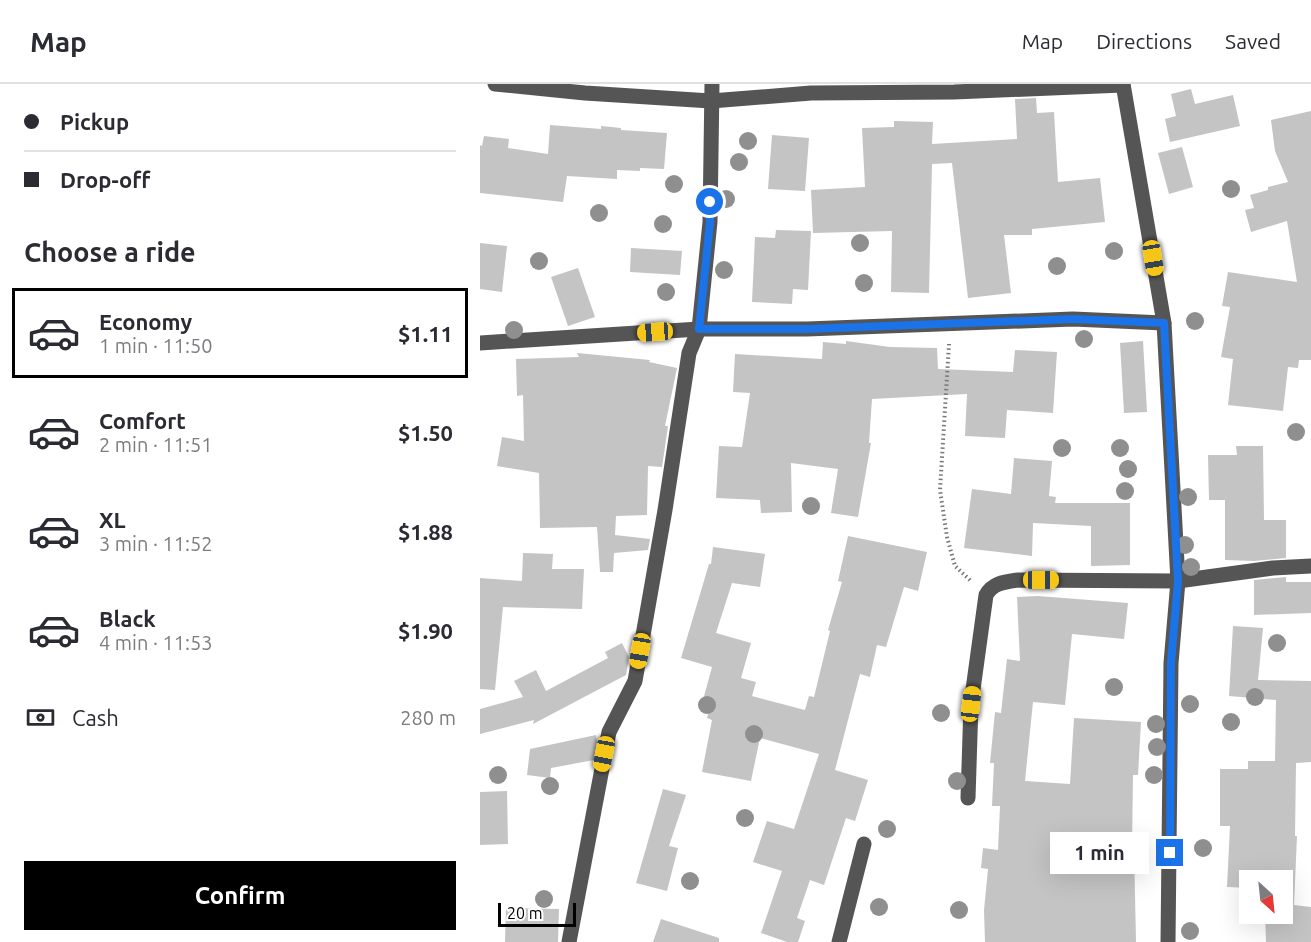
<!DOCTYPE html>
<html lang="en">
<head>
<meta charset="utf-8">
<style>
	:root { --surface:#fff; --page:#f2f2f3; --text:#2b2b33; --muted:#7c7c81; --line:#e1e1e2; --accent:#000 }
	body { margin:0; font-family:Ubuntu,sans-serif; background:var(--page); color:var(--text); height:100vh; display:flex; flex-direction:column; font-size:22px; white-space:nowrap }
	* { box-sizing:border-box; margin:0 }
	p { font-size:20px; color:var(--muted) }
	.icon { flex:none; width:33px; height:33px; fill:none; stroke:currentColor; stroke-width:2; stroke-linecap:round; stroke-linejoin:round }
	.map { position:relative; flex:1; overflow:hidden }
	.sheet { display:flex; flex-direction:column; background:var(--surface); width:480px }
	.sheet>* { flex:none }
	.hud { display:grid; align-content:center; height:132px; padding:0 24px; background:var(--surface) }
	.needle { width:39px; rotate:153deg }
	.buttons { position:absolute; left:759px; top:786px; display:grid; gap:12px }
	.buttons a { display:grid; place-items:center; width:54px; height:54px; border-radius:0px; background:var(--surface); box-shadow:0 6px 24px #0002; font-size:30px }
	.scale { position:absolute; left:18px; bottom:15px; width:78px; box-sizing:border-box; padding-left:6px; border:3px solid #000; border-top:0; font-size:16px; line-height:21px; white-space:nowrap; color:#000; -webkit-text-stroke:4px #fff; paint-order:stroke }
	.end { position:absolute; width:27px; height:27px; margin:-14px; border:8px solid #1a73e8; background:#fff; box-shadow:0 0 0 3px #fff }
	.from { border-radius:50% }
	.bubble { position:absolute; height:42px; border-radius:0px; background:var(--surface); box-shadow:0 6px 24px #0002; font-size:20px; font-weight:700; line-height:42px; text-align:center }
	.car { position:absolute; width:18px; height:36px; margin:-18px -9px; border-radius:8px; box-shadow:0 0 4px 2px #0007; background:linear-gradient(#f5c518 24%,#345 0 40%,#f5c518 0 76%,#345 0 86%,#f5c518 0) }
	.hud b { display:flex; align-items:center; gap:21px; height:57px; font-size:22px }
	.hud b+b { border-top:2px solid var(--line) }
	.hud i { width:15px; height:15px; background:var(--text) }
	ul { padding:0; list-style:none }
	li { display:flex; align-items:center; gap:18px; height:90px; margin:0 12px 9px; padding:0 12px; border:3px solid transparent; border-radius:0px }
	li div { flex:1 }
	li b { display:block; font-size:22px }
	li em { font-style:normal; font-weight:700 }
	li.active { border-color:var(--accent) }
	li>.icon { width:54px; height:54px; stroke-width:1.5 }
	h2 { padding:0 24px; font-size:27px; line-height:72px }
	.pay { display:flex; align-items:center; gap:15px; height:66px; padding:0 24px; font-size:22px }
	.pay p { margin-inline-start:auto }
	.button { display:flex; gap:12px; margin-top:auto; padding:12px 24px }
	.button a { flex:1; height:69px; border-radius:0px; background:var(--accent); color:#fff; font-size:24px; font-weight:700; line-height:69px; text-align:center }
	header { display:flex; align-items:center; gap:36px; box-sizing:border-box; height:84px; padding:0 30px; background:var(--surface); border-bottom:2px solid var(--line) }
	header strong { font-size:28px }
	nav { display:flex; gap:33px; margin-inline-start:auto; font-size:21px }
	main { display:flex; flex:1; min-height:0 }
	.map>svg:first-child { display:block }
	.building { fill:#c4c4c4 }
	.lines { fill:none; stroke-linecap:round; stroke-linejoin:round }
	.path { stroke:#777; stroke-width:4; stroke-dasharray:1.5 3; stroke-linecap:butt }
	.minor { stroke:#555; stroke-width:15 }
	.tree { fill:#8f8f8f }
	.route { stroke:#1a73e8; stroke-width:8 }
</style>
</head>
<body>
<header>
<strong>Map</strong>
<nav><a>Map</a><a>Directions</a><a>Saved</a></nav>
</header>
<main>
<section class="sheet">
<div class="hud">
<b><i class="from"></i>Pickup</b>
<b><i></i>Drop-off</b>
</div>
<h2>Choose a ride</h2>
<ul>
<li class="active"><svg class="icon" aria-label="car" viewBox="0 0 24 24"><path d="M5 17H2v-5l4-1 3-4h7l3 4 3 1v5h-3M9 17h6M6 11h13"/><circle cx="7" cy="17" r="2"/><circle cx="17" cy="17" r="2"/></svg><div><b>Economy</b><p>1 min · 11:50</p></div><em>$1.11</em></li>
<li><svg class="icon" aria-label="car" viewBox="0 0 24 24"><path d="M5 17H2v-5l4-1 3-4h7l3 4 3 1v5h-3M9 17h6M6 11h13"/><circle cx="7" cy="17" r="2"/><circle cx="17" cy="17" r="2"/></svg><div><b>Comfort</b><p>2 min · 11:51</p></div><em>$1.50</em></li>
<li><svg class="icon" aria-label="car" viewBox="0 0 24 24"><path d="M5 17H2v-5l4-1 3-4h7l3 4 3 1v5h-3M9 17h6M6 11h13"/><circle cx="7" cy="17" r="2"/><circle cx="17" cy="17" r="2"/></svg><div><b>XL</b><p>3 min · 11:52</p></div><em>$1.88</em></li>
<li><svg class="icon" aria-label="car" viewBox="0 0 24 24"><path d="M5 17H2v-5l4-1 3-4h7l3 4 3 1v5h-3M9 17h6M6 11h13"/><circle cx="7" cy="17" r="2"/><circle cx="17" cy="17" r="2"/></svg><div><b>Black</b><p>4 min · 11:53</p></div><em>$1.90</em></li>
</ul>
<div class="pay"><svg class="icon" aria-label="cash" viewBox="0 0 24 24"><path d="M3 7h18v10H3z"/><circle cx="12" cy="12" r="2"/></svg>Cash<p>280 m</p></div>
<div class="button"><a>Confirm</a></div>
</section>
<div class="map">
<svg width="831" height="858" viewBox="0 0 831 858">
	<rect width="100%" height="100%" fill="#fff"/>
	<g class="building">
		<path d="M711 5 715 20 753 11 760 42 690 58 685 35 696 32 691 10Z"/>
		<path d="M556 14 557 29 574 28 578 98 620 94 625 138 552 145V151H524L531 209 488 214 472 79 452 80 449 209 411 208 412 147 333 149 331 106 385 103 382 44 414 43V37L453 38 452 60 537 55 535 15Z"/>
		<path d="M831 27V276H819L818 284 808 283 803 327 748 321 753 275 741 273 750 223 742 222 748 188 817 198 807 137 771 148 765 126 774 124 770 111 788 106V103L808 98 795 67 791 36Z"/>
		<path d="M70 41 121 45V42L141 44V46L187 49 184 85 160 84V87L137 86V95L87 92 83 118 0 109V61L2 62 4 52 29 55 28 64 68 70Z"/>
		<path d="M292 51 329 54 325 107 288 105Z"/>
		<path d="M702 63 713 103 689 110 678 69Z"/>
		<path d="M296 146 331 147 328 206 313 205 312 220 272 218 275 153 295 154Z"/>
		<path d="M0 159 27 162 22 208 0 205Z"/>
		<path d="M151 164 202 167 200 191 150 188Z"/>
		<path d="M98 184 115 233 88 242 71 193Z"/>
		<path d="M366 257 410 263 457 264 458 285 533 288 535 266 577 268 573 329 527 326 525 354 485 352 487 310 392 315 389 359H391L378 433 351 429 358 385 311 379 312 428 281 429 280 416 236 414 239 362 262 363 270 309 253 308 255 270 342 275 343 258 366 260Z"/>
		<path d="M663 257 667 328 644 329 640 259Z"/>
		<path d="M97 269 170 276 169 278 197 284 185 342H188L182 383 168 382 167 431 136 432 135 451 170 455 168 466 134 469 133 488H120L117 443 60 444 59 389 17 382 22 353 44 357 43 311 37 312 36 275 99 273Z"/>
		<path d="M756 362H783L784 436H806V474L774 477 745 476V416H729L728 371H757Z"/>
		<path d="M534 374 572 377 569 412 576 413 575 419H650V481L611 482V442L553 439 552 472 484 464 492 405 531 410Z"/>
		<path d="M368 452 447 468 438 507 424 503 406 563 397 561 390 593 380 590 355 686 388 696 375 737 366 734 344 801 330 796 317 834 325 837 318 858H307L281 849 302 787 273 778 287 737 314 745 339 670 280 654 271 697 222 688 232 636 227 634 231 619 223 616 232 583 201 574 229 480H231L233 463 285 470 280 503 252 499 236 549 271 559 261 594 276 598 272 612 325 626 329 612 334 613 350 547 348 546 362 498 358 497Z"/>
		<path d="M43 469 73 470 72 485H104L102 525 23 523 15 606 0 605V494L42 497Z"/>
		<path d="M806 493V498H831V529L774 531V496Z"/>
		<path d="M558 512 648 519 644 555 592 550 585 621 553 618 545 697 590 700 594 634 661 638 658 691H653L652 764H654L656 858H505L504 826 508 785 501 784 503 764 518 766 520 722H512L514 679H510L515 628 521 629 527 575 540 577 537 513Z"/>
		<path d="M753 542 783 544 778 596 831 597V678L816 679 815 752H817L814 821 831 823V858H786L785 830H802V796H770V804L747 803 750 742H740V685H768V677H795L796 616 749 612Z"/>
		<path d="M142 559 149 573 146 591 53 640 54 636 0 650V625L43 613 34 597 56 586 66 607 128 574 125 568Z"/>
		<path d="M116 651 117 658 114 676 71 684 70 694 47 691 50 665Z"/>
		<path d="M183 705 206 711 189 762 198 764 187 807 156 799Z"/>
		<path d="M27 707 28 760 0 761V708Z"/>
		<path d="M26 824 79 825 78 858H25Z"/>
		<path d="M181 835 239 854V858H173Z"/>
	</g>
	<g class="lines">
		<path class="path" d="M469 260 460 406 467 453 475 482 492 498"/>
		<g class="minor">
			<path d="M15 0 105 9 231 17 331 9 474 8 643 1"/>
			<path d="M643 0 684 239 698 497 691 579 688 858"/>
			<path d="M0 259 219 245H327L593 235 684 239"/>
			<path d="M488 714 491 620 506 511C513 499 524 498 538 496L698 497 793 484 831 482"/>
			<path d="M89 858 129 648 155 597 185 426 209 269 219 245 230 138 232 0"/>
			<path d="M359 858 384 760"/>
		</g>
	</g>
	<g class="tree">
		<circle cx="268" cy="57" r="9"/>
		<circle cx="259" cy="78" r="9"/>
		<circle cx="194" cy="100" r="9"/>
		<circle cx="751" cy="105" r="9"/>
		<circle cx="246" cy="115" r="9"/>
		<circle cx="119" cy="129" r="9"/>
		<circle cx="183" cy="140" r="9"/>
		<circle cx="380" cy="159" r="9"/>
		<circle cx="634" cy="167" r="9"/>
		<circle cx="59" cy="177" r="9"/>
		<circle cx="577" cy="182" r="9"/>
		<circle cx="244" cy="186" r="9"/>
		<circle cx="384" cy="199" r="9"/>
		<circle cx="186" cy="208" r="9"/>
		<circle cx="715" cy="237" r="9"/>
		<circle cx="34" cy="246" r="9"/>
		<circle cx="604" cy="255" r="9"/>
		<circle cx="816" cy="348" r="9"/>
		<circle cx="582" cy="364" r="9"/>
		<circle cx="640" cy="364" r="9"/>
		<circle cx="648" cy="385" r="9"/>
		<circle cx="645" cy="407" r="9"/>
		<circle cx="708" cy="413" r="9"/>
		<circle cx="331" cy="422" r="9"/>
		<circle cx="705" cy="461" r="9"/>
		<circle cx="711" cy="483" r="9"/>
		<circle cx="797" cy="559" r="9"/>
		<circle cx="634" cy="603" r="9"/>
		<circle cx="775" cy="613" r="9"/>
		<circle cx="710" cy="620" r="9"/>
		<circle cx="227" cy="621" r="9"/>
		<circle cx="461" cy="629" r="9"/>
		<circle cx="751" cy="638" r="9"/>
		<circle cx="676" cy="640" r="9"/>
		<circle cx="274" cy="650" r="9"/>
		<circle cx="677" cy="663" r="9"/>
		<circle cx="18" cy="691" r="9"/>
		<circle cx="674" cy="691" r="9"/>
		<circle cx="477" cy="697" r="9"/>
		<circle cx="70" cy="702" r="9"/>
		<circle cx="265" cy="734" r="9"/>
		<circle cx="407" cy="745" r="9"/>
		<circle cx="723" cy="764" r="9"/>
		<circle cx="210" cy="797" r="9"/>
		<circle cx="64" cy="815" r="9"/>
		<circle cx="399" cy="823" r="9"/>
		<circle cx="479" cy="826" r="9"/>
		<circle cx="710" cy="847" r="9"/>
	</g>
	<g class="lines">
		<path class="route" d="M230 118V138L219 245H327L593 235 684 239 698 497 691 579 690 769"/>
	</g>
</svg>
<div class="buttons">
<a><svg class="needle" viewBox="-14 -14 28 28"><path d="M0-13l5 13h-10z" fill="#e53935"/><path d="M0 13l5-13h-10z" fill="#7c7c81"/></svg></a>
</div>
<div class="scale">20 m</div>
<i class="end from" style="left:230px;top:118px"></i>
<i class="end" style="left:690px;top:769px"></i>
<div class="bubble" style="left:570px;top:748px;width:99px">1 min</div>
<i class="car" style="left:673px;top:174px;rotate:171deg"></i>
<i class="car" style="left:175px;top:248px;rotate:266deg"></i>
<i class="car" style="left:561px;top:496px;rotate:90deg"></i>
<i class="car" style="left:160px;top:567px;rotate:190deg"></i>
<i class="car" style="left:491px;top:620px;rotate:7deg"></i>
<i class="car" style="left:124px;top:670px;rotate:191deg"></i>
</div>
</main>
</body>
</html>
